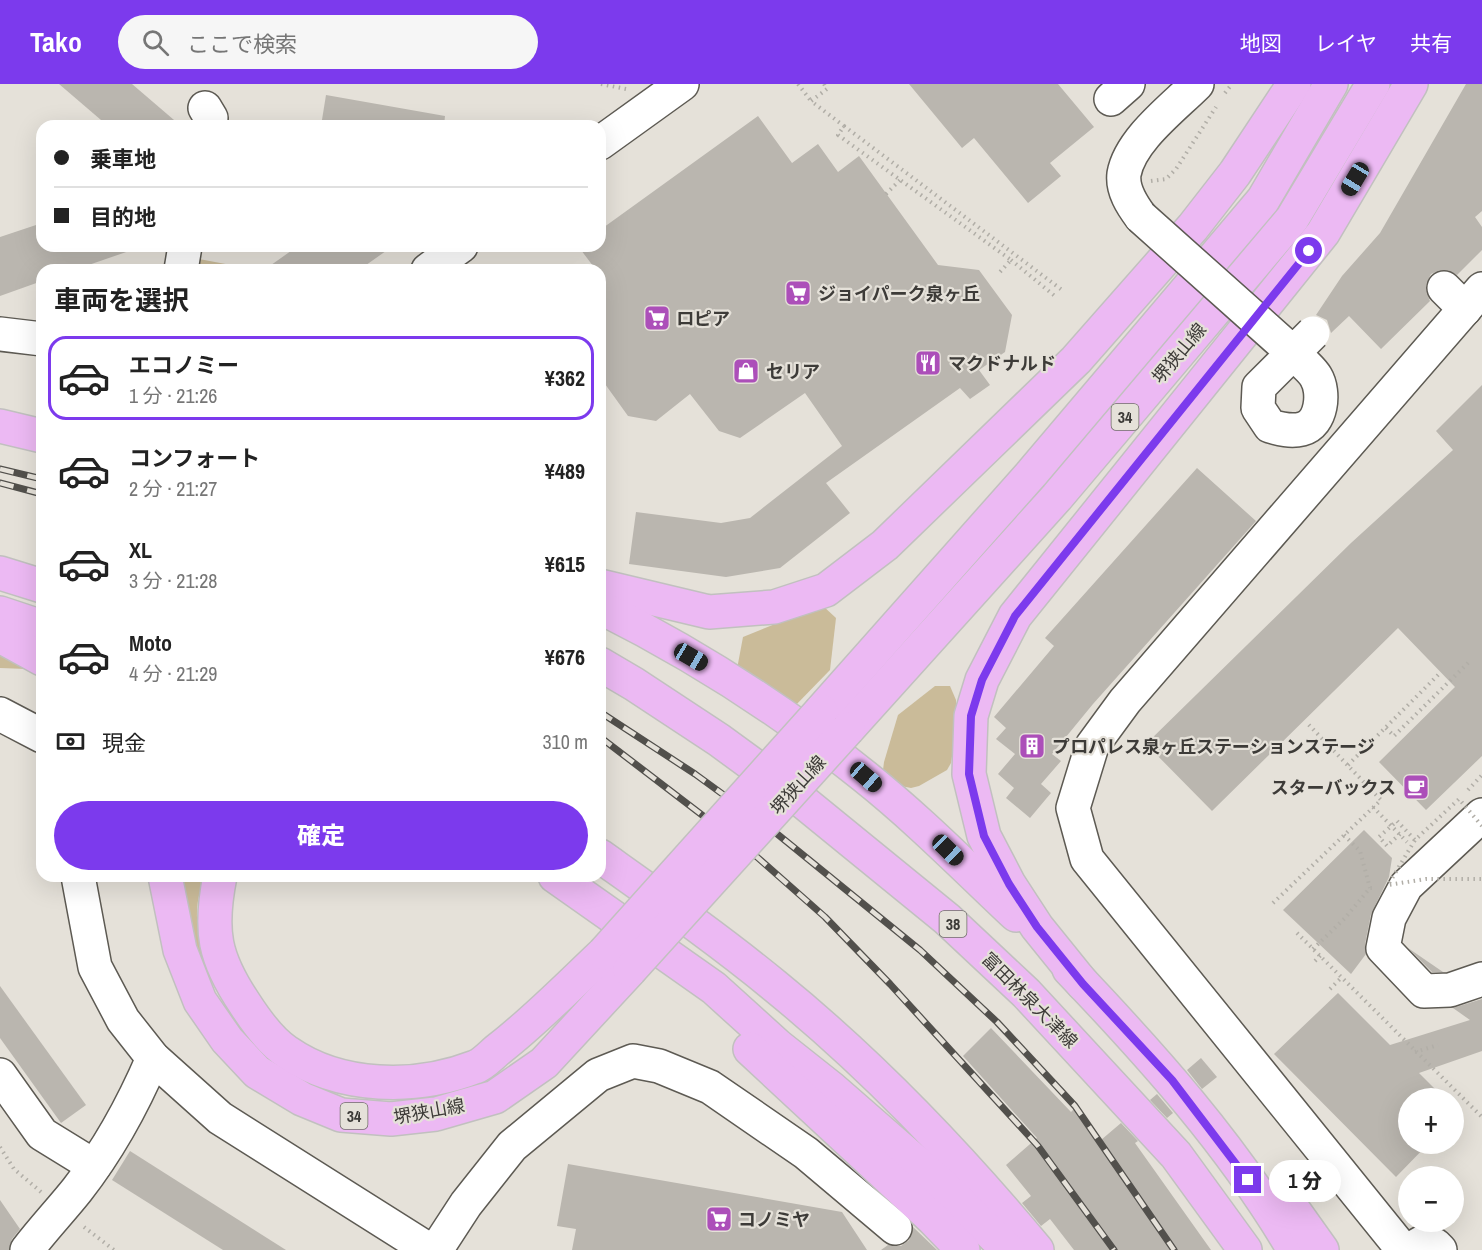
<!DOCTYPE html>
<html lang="ja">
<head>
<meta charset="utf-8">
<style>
	:root { --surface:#fff; --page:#f6f6f6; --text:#222; --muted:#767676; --line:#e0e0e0; --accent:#7c3aed }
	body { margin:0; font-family:"Archivo Narrow","Noto Sans JP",sans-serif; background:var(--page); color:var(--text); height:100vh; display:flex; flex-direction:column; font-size:22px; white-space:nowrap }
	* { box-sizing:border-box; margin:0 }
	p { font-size:20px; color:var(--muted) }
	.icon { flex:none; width:33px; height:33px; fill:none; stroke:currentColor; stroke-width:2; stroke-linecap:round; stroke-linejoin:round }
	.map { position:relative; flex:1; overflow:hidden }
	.side { position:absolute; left:36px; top:180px; width:570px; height:618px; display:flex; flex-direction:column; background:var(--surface); border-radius:18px; box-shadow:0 6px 24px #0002 }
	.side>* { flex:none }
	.banner { position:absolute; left:36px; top:36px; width:570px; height:132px; border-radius:18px; box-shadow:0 6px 24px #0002; display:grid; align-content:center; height:132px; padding:0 18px; background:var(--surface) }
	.fabs { position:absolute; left:1398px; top:1004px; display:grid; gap:12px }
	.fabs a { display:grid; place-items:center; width:66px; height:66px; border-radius:50%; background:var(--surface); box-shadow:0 6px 24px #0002; font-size:30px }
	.end { position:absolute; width:27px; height:27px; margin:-14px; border:8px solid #7c3aed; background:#fff; box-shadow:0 0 0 3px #fff }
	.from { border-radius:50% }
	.bubble { position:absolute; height:42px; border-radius:21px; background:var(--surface); box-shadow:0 6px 24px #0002; font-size:20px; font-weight:800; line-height:42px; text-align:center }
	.car { position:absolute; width:18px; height:36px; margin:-18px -9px; border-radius:8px; box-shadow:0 0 4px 2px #0007; background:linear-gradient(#222 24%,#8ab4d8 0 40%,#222 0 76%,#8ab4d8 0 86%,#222 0) }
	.banner b { display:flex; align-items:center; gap:21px; height:57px; font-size:22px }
	.banner b+b { border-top:2px solid var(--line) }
	.banner i { width:15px; height:15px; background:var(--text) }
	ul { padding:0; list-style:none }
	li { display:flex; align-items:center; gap:18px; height:84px; margin:0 12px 9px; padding:0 6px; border:3px solid transparent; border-radius:18px }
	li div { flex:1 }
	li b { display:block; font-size:22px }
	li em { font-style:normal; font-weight:800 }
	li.active { border-color:var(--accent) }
	li>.icon { width:54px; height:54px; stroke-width:1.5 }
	h2 { padding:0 18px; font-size:27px; line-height:72px }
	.pay { display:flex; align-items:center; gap:15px; height:66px; padding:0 18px; font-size:22px }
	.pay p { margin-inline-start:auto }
	.primary-button { display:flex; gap:12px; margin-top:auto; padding:12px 18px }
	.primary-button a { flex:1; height:69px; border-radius:36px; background:var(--accent); color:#fff; font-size:24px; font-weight:800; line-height:69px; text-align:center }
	header { display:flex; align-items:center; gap:36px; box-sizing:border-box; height:84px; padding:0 30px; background:var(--accent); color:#fff }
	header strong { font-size:28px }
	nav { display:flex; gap:33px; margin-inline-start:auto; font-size:21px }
	.search { width:420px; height:54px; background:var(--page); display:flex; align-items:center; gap:15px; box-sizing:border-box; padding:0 21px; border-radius:33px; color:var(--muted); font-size:22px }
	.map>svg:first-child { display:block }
	.green { fill:#cabb99 }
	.building { fill:#bab6af }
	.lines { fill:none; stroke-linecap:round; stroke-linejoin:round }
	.minor-casing { stroke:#5d5a53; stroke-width:36 }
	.major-casing { stroke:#c1c0bf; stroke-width:36 }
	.path { stroke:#b1aea7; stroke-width:4; stroke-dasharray:1.5 4.5; stroke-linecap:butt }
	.minor { stroke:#fff; stroke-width:33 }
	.major { stroke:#ecb9f3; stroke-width:33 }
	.rail-casing { stroke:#52504c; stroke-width:7 }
	.rail { stroke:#e5e1d9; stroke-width:4.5; stroke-dasharray:14; stroke-linecap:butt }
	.minor-bridge-casing { stroke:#5d5a53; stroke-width:36; stroke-linecap:butt }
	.major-bridge-casing { stroke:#c1c0bf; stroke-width:36; stroke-linecap:butt }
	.path-bridge { stroke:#b1aea7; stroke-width:4; stroke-dasharray:1.5 4.5; stroke-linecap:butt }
	.minor-bridge { stroke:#fff; stroke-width:33 }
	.major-bridge { stroke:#ecb9f3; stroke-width:33 }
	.route { stroke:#7c3aed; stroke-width:8 }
	.labels { text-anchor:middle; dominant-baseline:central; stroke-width:4.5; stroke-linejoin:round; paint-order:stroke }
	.shield { fill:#e5e1d9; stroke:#6f6d68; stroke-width:1.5 }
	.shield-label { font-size:16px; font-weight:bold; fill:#3d3b38 }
	.poi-label { font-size:18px; font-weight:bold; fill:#3d3b38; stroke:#e5e1d9; text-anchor:start }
	.street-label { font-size:18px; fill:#3d3b38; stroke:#e5e1d9 }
</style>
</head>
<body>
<header>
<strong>Tako</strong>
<div class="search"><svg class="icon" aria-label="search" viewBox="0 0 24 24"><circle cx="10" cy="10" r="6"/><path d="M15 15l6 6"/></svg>ここで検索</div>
<nav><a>地図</a><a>レイヤ</a><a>共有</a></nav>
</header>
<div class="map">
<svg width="1482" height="1166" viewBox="0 0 1482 1166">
	<rect width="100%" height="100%" fill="#e5e1d9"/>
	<g class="green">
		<path d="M199 175 252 185V186H197Z"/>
		<path d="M822 521 836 534 830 586 793 624 737 585 743 553Z"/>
		<path d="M0 565 27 585 0 584Z"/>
		<path d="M935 602H950L956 616V648L951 679 947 686 919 702 911 704 891 700 883 686 884 678 898 631Z"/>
		<path d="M174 792H205C193 823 196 841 204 872L197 880Z"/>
	</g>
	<g class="building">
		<path d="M59 0H132L181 42H108Z"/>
		<path d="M909 0H1058L1094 43 1050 79 1061 92 1028 119 974 54 962 64Z"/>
		<path d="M1466 0H1482V127L1475 133 1482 143V166L1457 191 1448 186H1440L1431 190 1426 200V208L1430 217 1381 265 1349 232 1331 249 1327 236 1316 231 1342 192 1380 149Z"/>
		<path d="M326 11 445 32 444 42H321Z"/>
		<path d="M758 32 792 79 818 60 838 88 859 72 938 181 979 186 1012 231 1005 268 979 286 990 301 970 315 960 304 826 399 850 429 780 484 726 493 629 480 636 428 721 439 750 434 842 362 805 309 740 354 719 347 690 310 656 337 628 332 600 293V186H596L578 162H600V146Z"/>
		<path d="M42 139V162H134L135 165 74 186H42V197L0 212V153Z"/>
		<path d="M298 162H393L359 186H264Z"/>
		<path d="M1482 301V672L1426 726 1379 678 1455 603 1398 544 1212 727 1146 660 1351 459 1453 366 1436 347Z"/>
		<path d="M1197 384 1256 437 1093 620 1052 670 1061 677 1041 700 1051 709 1030 734 1006 714 1014 704 998 690 1015 670 996 655 1006 644 994 633 1054 562 1045 554Z"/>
		<path d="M1364 746 1392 774 1389 793 1371 830 1365 860 1366 870 1351 890 1283 826Z"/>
		<path d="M1408 864 1443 888H1432Z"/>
		<path d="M0 902 86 1021 61 1039 0 954Z"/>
		<path d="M1338 909 1390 961 1470 936 1453 924 1482 915V967L1419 989 1444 1014H1408V1059H1429L1396 1093 1274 970Z"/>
		<path d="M991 944 1071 1028 1075 1024 1101 1056 1121 1039 1138 1057 1135 1059 1211 1166H1074L1050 1135 1041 1142 1022 1119 1031 1112 1006 1081 1037 1054 963 972Z"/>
		<path d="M1201 974 1217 993 1202 1005 1187 986Z"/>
		<path d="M1157 1010 1173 1029 1167 1034 1150 1016Z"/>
		<path d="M130 1067 286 1166H223L112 1096Z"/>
		<path d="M568 1080 842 1128 867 1166H572L576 1145 557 1142Z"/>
		<path d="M0 1116 20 1145 12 1155 9 1166H0Z"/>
		<path d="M913 1143 937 1166H881L888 1161 901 1162 909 1156Z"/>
	</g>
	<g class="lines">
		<defs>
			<g id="minor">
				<path d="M1111 15 1128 0"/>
				<path d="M205 24 211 34 210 42"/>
				<path d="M600 59 682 0"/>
				<path d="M1141 133C1132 121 1122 106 1124 90 1130 56 1173 24 1197 0"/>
				<path d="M181 186 185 162"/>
				<path d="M428 186 461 162"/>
				<path d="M1444 204 1465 225"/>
				<path d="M0 250 42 255"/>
				<path d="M0 630 42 652"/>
				<path d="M1482 731 1406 802 1389 834 1383 864 1424 907 1450 906 1482 895"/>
				<path d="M78 792 95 883 123 936 153 974 220 1034 429 1166"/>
				<path d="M0 991 42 1050 94 1082"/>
				<path d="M27 1166C43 1145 61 1126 77 1106 109 1065 133 1021 153 974"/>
				<path d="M436 1166 466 1120 512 1062 598 991 633 977 659 982 710 1003 806 1069 895 1144"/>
				<path d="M1403 1166 1087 775 1073 724 1092 662 1125 617 1482 205"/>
				<path d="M1409 1166 1423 1158 1435 1161 1440 1166"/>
			</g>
			<g id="major">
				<path d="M0 342 42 352"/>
				<path d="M0 489 42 502"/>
				<path d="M600 502 709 528 774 523 826 506 885 461 1076 276 1193 143 1235 89 1294 0"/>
				<path d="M600 523C694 570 783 627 864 692 918 735 966 784 1016 831"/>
				<path d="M0 529 42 543"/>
				<path d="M0 552 42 575"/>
				<path d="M600 580 634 600 719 656 801 716 947 835 1026 909 1176 1071 1245 1166"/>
				<path d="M821 627 1032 389 1263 116 1331 0"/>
				<path d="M848 645 1057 413 1292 135 1373 0"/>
				<path d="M600 772C659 814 719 856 775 902 871 980 958 1071 1037 1166"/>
				<path d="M165 792 180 866 200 917 227 956 257 988 302 1015 341 1031 391 1035 436 1030 495 1013 544 979 630 886"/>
				<path d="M220 792C209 847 214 874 245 920 256 937 270 957 287 968 340 1005 416 1006 475 983 484 980 492 970 500 964 537 935 570 901 604 869"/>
				<path d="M555 792 714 904 778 962 831 1004 941 1100 1008 1166"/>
				<path d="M1069 885C1152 972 1233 1062 1294 1166"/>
				<path d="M1083 900 1037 843 1009 800 984 752 969 690 971 632 982 596 1015 532 1323 149 1411 0"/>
				<path d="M750 965 933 1135 963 1166"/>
				<path d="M1285 1114 1322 1166"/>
			</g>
		</defs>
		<use href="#minor" class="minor-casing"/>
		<use href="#major" class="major-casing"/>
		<g class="path">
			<path d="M601 0 626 5"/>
			<path d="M798 0 811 17"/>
			<path d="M824 0 827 5 811 17 844 42 838 51 1011 176 999 189"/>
			<path d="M1225 9 1232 0"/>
			<path d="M844 42 1062 206"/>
			<path d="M1151 97 1166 95 1176 85 1216 23"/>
			<path d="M886 110 901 95"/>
			<path d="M1011 176 1056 213"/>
			<path d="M1386 644 1394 652 1469 578"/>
			<path d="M1348 681 1441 588"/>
			<path d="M1468 706 1482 691"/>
			<path d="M1373 723 1407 758"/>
			<path d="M1344 751 1360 767 1370 804"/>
			<path d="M1273 819 1381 716 1308 640"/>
			<path d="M1313 865 1345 834 1370 804H1373"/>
			<path d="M1315 877 1323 869"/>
			<path d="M1330 905 1341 894"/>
			<path d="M1415 968 1438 961"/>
			<path d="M0 1063 14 1085 41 1108"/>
			<path d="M84 1143 114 1166"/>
		</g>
		<use href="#minor" class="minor"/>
		<use href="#major" class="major"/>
		<defs>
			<g id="rail">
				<path d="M0 385 42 395"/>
				<path d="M0 399 42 410"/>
				<path d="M600 628 695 690 776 749 920 866 997 938 1075 1022 1174 1166"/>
				<path d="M600 653 757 773 825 833 890 900 1038 1062 1114 1166"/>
			</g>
		</defs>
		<use href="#rail" class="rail-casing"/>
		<use href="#rail" class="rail"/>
		<defs>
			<path id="minor-bridge" d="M1141 133 1300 275C1305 281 1312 286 1316 293 1325 308 1322 340 1302 345 1291 348 1280 345 1270 342L1258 324 1259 303 1313 249"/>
			<g id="major-bridge">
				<path d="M604 869 821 627"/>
				<path d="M630 886 848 645"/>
			</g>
		</defs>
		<use href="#minor-bridge" class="minor-bridge-casing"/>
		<use href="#major-bridge" class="major-bridge-casing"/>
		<g class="path-bridge">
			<path d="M1482 742 1459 715 1415 756 1388 801 1426 795H1482"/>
			<path d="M1400 750 1387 762 1379 753 1397 737 1415 756"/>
			<path d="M1297 849 1482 1033"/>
		</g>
		<use href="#minor-bridge" class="minor-bridge"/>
		<use href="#major-bridge" class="major-bridge"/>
	</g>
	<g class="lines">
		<path class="route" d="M1248 1096 1172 996 1083 900 1037 843 1009 800 984 752 969 690 971 632 982 596 1015 532 1309 167"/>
	</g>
	<defs>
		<symbol id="supermarket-square" viewBox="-11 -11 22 22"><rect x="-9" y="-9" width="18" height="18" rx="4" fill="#ac4fb9" stroke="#e5e1d9"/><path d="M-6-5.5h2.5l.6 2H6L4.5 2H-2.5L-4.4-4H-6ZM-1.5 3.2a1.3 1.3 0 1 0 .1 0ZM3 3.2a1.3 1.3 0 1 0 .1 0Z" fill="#fff"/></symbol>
		<symbol id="restaurant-square" viewBox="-11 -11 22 22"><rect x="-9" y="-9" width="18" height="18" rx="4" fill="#ac4fb9" stroke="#e5e1d9"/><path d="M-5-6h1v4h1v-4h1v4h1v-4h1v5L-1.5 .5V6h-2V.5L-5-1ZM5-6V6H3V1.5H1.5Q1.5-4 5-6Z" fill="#fff"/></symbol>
		<symbol id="shop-square" viewBox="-11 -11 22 22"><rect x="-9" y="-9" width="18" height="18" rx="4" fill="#ac4fb9" stroke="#e5e1d9"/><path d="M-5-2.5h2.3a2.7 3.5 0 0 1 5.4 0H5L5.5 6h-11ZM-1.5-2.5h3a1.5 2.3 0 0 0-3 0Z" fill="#fff"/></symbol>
		<symbol id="building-square" viewBox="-11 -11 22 22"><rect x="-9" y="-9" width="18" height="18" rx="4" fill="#ac4fb9" stroke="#e5e1d9"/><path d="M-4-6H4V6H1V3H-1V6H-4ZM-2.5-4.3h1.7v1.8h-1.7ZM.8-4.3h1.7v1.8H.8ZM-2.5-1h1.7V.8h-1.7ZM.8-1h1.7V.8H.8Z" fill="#fff"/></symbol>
		<symbol id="cafe-square" viewBox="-11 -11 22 22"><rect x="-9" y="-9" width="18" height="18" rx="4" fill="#ac4fb9" stroke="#e5e1d9"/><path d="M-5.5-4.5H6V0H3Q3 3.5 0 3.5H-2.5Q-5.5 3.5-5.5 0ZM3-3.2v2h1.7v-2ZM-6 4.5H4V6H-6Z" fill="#fff"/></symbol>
	</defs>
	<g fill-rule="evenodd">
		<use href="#supermarket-square" x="783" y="194" width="30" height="30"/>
		<use href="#supermarket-square" x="642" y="219" width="30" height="30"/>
		<use href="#restaurant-square" x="913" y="264" width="30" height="30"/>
		<use href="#shop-square" x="731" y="272" width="30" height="30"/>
		<use href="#building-square" x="1017" y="647" width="30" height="30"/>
		<use href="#cafe-square" x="1401" y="688" width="30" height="30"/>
		<use href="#supermarket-square" x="704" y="1120" width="30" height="30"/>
	</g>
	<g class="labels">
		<g class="shield">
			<rect x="1111.5" y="320" width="27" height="26" rx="4.5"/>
			<rect x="939.5" y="827" width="27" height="26" rx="4.5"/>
			<rect x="340.5" y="1019" width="27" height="26" rx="4.5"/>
		</g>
		<g class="shield-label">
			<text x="1125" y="333">34</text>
			<text x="953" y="840">38</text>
			<text x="354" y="1032">34</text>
		</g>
		<g class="poi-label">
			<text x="818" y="209">ジョイパーク泉ヶ丘</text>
			<text x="676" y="234">ロピア</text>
			<text x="948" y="279">マクドナルド</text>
			<text x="766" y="287">セリア</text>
			<text x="1052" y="662">プロパレス泉ヶ丘ステーションステージ</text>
			<text x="1396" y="703" text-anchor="end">スターバックス</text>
			<text x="738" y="1135">コノミヤ</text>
		</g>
		<g class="street-label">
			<text transform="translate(1179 269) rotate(-50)">堺狭山線</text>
			<text transform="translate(798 701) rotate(-48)">堺狭山線</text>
			<text transform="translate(1030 916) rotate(45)">富田林泉大津線</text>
			<text transform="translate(429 1027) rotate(-10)">堺狭山線</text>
		</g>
	</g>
</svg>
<div class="fabs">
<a>+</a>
<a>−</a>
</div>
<i class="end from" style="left:1309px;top:167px"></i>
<i class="end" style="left:1248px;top:1096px"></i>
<div class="bubble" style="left:1269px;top:1076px;width:72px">1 分</div>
<i class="car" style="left:1355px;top:95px;rotate:211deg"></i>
<i class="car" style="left:691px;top:573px;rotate:120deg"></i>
<i class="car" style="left:866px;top:693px;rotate:131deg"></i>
<i class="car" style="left:948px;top:766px;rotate:134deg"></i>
<div class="banner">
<b><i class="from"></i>乗車地</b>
<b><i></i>目的地</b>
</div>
<section class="side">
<h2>車両を選択</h2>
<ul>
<li class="active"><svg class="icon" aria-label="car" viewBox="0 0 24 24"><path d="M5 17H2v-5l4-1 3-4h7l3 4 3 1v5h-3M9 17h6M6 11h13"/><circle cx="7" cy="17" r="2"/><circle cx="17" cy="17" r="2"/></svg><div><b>エコノミー</b><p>1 分 · 21:26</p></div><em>¥362</em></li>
<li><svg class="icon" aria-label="car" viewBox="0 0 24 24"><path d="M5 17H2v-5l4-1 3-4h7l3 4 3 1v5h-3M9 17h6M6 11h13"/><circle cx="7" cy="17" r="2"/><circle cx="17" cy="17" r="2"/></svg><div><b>コンフォート</b><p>2 分 · 21:27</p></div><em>¥489</em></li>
<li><svg class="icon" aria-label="car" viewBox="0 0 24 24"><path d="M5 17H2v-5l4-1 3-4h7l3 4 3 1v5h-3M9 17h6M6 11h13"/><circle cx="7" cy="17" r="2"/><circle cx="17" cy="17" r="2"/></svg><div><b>XL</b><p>3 分 · 21:28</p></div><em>¥615</em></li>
<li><svg class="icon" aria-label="car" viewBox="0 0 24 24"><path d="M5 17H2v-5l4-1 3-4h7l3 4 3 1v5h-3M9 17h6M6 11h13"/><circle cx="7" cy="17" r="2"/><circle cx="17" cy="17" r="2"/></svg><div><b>Moto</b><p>4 分 · 21:29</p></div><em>¥676</em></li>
</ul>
<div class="pay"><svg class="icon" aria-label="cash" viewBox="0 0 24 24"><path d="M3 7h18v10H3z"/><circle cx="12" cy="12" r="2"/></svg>現金<p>310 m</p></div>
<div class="primary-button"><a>確定</a></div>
</section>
</div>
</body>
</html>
